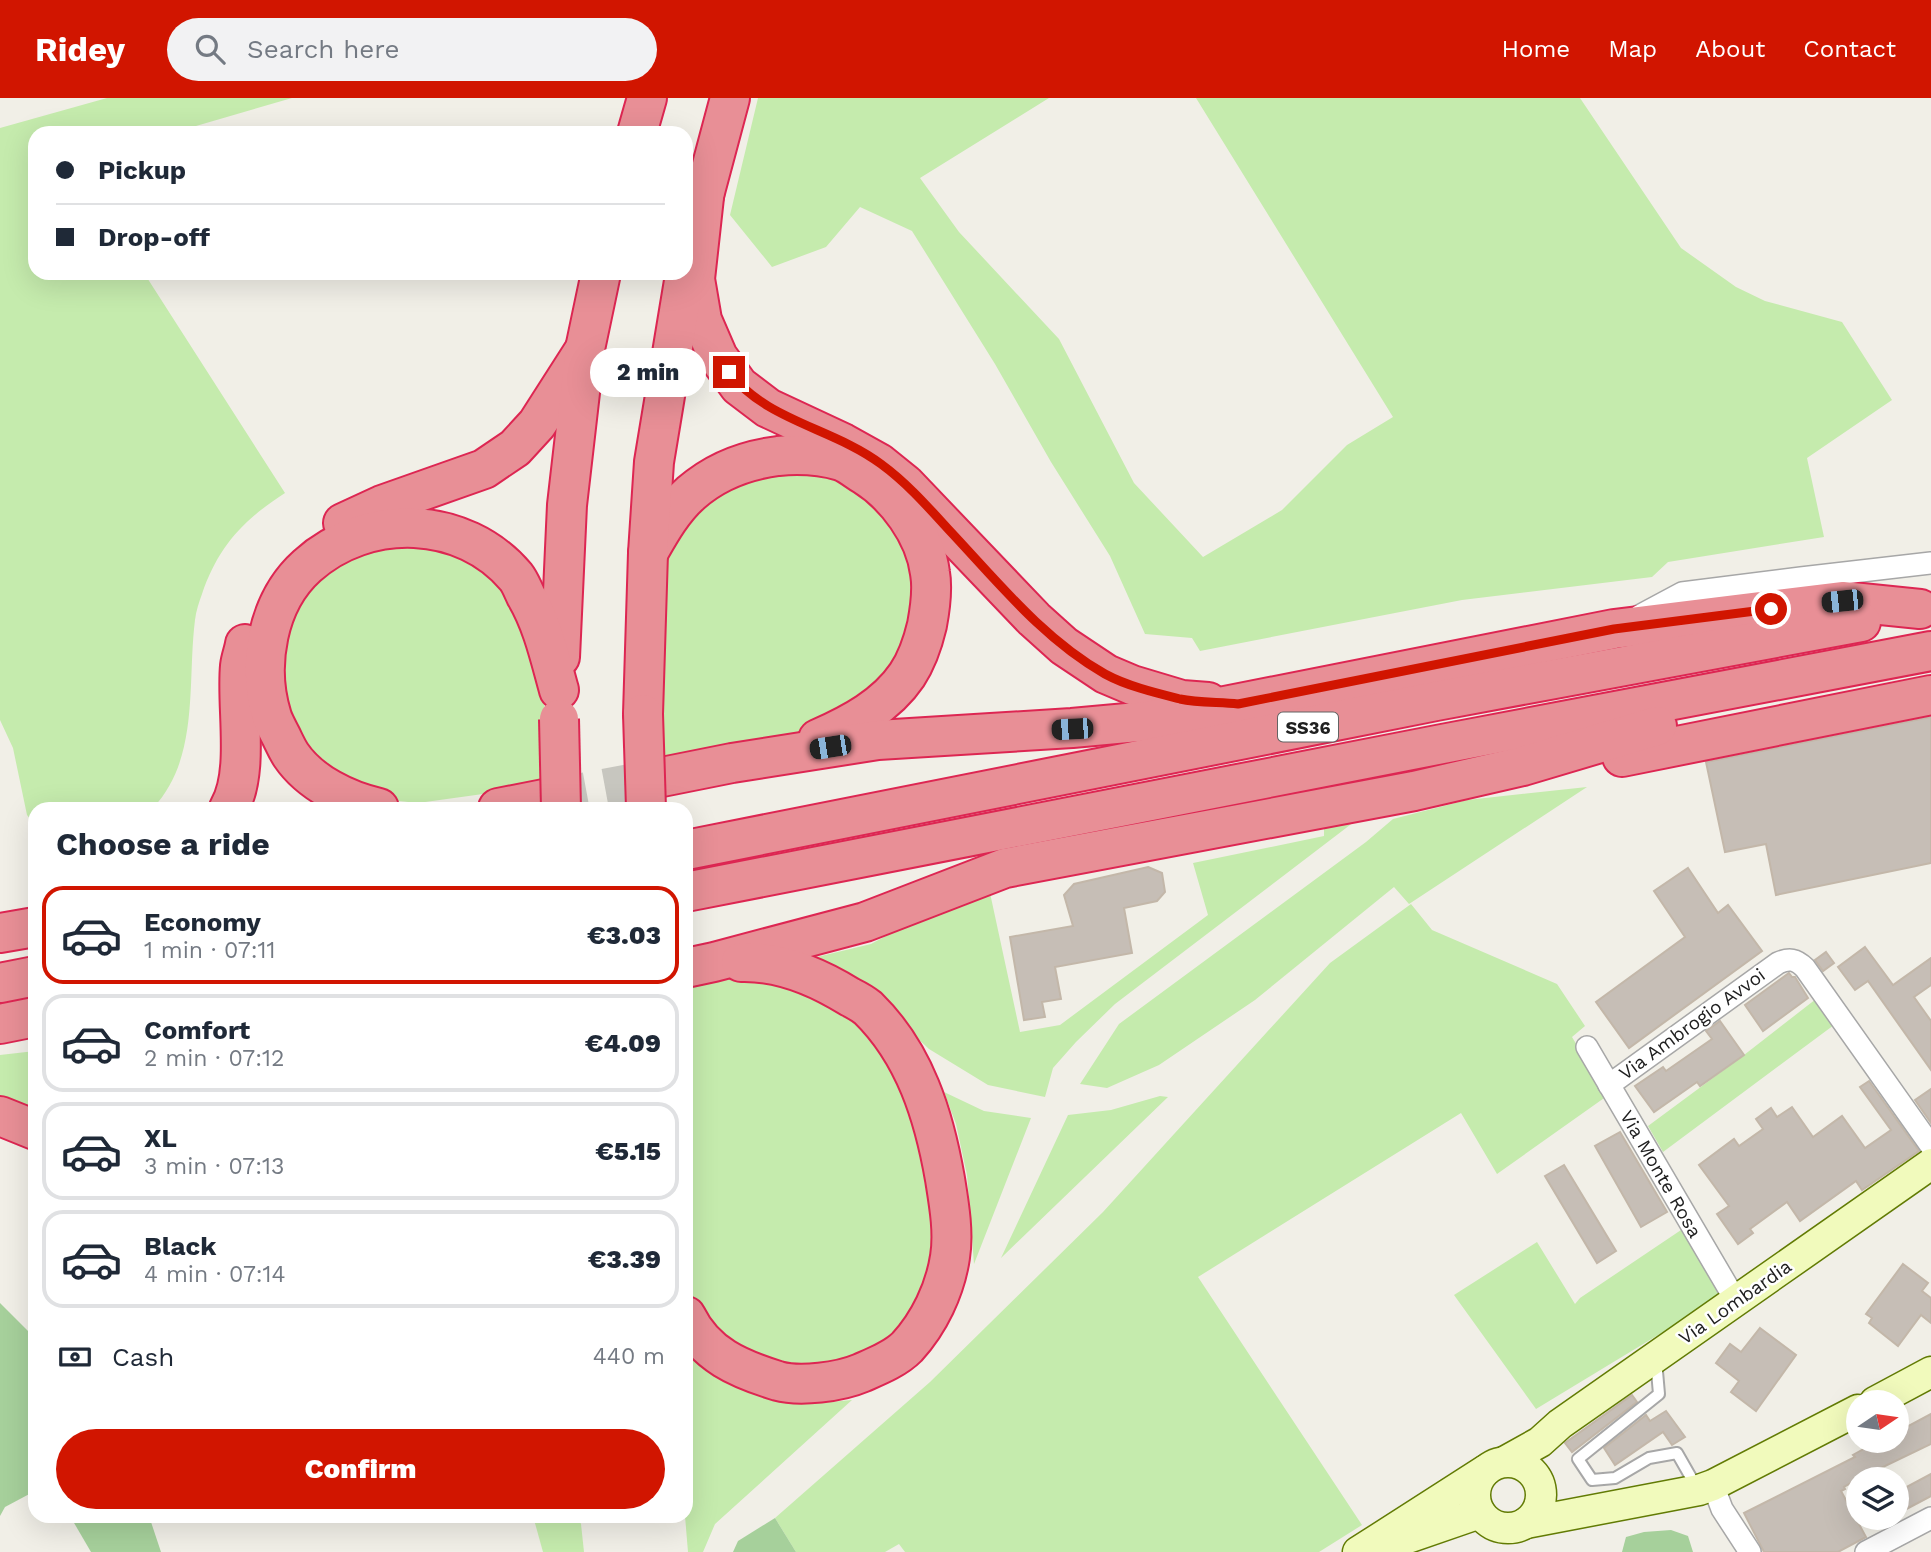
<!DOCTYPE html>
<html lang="en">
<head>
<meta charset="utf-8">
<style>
	:root { --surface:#fff; --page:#f2f2f3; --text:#1f2937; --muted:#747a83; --line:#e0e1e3; --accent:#d11500 }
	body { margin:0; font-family:"Work Sans",sans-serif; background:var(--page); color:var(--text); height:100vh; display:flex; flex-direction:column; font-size:26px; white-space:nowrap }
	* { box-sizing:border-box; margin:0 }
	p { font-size:23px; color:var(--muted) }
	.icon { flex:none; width:38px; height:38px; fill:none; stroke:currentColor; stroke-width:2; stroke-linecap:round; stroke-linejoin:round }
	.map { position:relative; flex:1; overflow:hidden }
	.side { position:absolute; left:28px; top:704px; width:665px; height:721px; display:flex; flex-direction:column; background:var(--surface); border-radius:21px; box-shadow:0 7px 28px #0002 }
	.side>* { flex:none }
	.top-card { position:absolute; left:28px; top:28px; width:665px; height:154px; border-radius:21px; box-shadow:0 7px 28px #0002; display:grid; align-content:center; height:154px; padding:0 28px; background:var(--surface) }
	.needle { width:46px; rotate:77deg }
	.fabs { position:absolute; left:1846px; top:1292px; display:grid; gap:14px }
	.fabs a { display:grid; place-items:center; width:63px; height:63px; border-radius:50%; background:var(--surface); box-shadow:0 7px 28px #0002; font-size:35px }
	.end { position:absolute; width:32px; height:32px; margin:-16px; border:9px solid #d11500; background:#fff; box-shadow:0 0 0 4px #fff }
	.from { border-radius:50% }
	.bubble { position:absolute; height:49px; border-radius:24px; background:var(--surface); box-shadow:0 7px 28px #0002; font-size:23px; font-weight:800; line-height:49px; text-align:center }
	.car { position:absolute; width:21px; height:42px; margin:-21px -10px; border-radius:9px; box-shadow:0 0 5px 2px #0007; background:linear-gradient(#222 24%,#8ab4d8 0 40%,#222 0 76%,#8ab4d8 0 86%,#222 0) }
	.top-card b { display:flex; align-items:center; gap:24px; height:66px; font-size:26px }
	.top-card b+b { border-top:2px solid var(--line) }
	.top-card i { width:18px; height:18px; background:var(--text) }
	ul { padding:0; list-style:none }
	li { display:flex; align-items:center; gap:21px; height:98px; margin:0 14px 10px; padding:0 14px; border:4px solid var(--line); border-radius:21px }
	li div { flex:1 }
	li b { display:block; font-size:26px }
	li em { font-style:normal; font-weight:800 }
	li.selected { border-color:var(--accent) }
	li>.icon { width:63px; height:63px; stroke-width:1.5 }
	h2 { padding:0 28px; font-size:32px; line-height:84px }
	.pay { display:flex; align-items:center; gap:18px; height:77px; padding:0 28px; font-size:26px }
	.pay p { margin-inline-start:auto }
	.cta { display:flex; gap:14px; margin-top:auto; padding:14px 28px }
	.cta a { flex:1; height:80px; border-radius:42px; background:var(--accent); color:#fff; font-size:28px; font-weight:800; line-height:80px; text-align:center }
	header { display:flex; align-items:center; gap:42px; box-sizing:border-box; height:98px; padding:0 35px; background:var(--accent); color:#fff }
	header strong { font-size:33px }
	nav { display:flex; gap:38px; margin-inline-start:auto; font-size:24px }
	.search { width:490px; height:63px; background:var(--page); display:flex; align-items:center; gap:18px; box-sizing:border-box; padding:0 24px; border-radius:38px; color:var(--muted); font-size:26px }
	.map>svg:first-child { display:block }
	.grass { fill:#c5ebad }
	.forest { fill:#a6d09b }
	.building { fill:#c6beb6; stroke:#c3b7a9; stroke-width:2 }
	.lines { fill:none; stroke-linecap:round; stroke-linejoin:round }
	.highway-tunnel { stroke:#c7c6bf; stroke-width:38; stroke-dasharray:38 19; stroke-linecap:butt }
	.lane-casing { stroke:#a7a7a7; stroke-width:14 }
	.street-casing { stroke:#a7a7a7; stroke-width:24 }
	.secondary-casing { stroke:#627b04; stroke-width:33 }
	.highway-casing { stroke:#dd2652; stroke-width:42 }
	.lane { stroke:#fff; stroke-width:10 }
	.street { stroke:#fff; stroke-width:21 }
	.secondary { stroke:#f1fabc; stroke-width:30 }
	.highway { stroke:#e88f96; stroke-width:38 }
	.highway-bridge-casing { stroke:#dd2652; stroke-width:42; stroke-linecap:butt }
	.highway-bridge { stroke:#e88f96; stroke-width:38 }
	.route { stroke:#d11500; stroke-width:9 }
	.labels { text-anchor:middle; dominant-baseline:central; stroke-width:5; stroke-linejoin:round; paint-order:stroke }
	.shield { fill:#fff; stroke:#636363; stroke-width:2 }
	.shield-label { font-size:18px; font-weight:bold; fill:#202020 }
	.street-label { font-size:19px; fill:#202020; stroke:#fff }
</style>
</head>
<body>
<header>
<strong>Ridey</strong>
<div class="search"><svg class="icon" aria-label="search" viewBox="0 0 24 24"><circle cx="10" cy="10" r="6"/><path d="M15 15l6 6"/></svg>Search here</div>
<nav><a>Home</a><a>Map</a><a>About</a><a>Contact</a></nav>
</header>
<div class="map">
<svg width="1931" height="1454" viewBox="0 0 1931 1454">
	<rect width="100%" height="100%" fill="#f1efe7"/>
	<g class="grass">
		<path d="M107 0H292L172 35H35V175H144L285 395C243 422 218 449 202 496 199 504 196 513 195 522 187 585 200 660 153 710H35V727L27 717 13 650 0 622V30Z"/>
		<path d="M758 0H1049L920 80 959 134 1059 241 1134 385 1203 459 1282 412 1347 347 1393 319 1196 0H1580L1681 150 1736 189 1765 203 1842 224 1892 302 1807 360 1824 439 1668 464 1652 479 1462 502 1200 553 1192 540 1145 536 1110 458 1051 364 995 266 912 133 860 109 826 149 772 169 730 117Z"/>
		<path d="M751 371 830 372 893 414 922 487 890 588 794 639 656 665 659 483 681 424Z"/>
		<path d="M445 444 505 481 539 567 546 621 549 687 418 705 389 702 314 665 280 599 287 517 308 484 372 445Z"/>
		<path d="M1587 689 1409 806 1394 789 1255 902 1159 967 1107 990 1080 986 1119 926 1366 744 1393 721 1467 702Z"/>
		<path d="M1367 714 1115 906 1076 944 1053 970 1045 999 988 987 929 951 888 913 796 864 871 846 927 816 964 808 990 795 1020 934 1060 927 1208 817 1193 765 1324 738V723Z"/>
		<path d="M1411 806 1432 832 1557 886 1585 928 1572 939 1607 998 1497 1076 1461 1015 1198 1179 1362 1427 1319 1454H905L899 1446 885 1454H796L775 1420 930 1284 1103 1114 1330 865Z"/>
		<path d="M750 875 861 919 912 988 944 1158 911 1234 839 1275 757 1267 695 1211 686 1186V882Z"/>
		<path d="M1816 901 1834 927 1663 1054 1648 1028 1744 957Z"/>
		<path d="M35 953V1021L0 1008V957Z"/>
		<path d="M944 994 984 1013 1031 1020 974 1166 967 1077 956 1026Z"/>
		<path d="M1160 998 1168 999 1001 1160 1068 1017 1111 1012Z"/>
		<path d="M1684 1130 1724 1197 1536 1311 1454 1197 1537 1144 1575 1206 1580 1200Z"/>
		<path d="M686 1249 691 1257 724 1283 762 1298 808 1306 852 1302 715 1426 703 1454H688L685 1418Z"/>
		<path d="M533 1418H577L581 1426 584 1454H543Z"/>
	</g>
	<g class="forest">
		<path d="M0 1205 35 1240V1393L5 1409 0 1418Z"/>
		<path d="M70 1418H149L161 1454H91Z"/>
		<path d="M775 1420 796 1454H733L738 1443Z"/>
		<path d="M1671 1432 1688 1438 1693 1454H1622L1626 1439 1644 1434Z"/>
	</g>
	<g class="building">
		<path d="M1931 619V765L1776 797 1766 746 1725 754 1706 664Z"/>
		<path d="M1148 769 1162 775 1165 794 1157 803 1124 810 1132 855 1055 869 1061 901 1042 904 1045 919 1024 922 1010 839 1073 828 1064 797 1074 786Z"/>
		<path d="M1688 770 1718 815 1728 807 1762 853 1629 950 1596 904 1685 839 1654 793Z"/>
		<path d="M1865 849 1893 887 1931 860V887L1914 899 1931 923V972L1868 883 1855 892 1838 869Z"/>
		<path d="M1826 854 1834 865 1823 873 1815 862Z"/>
		<path d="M1789 875 1792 879H1795L1808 900 1763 933 1745 907Z"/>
		<path d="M1720 923 1744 957 1700 988 1697 984 1654 1014 1635 988 1663 969 1666 973 1712 941 1706 933Z"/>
		<path d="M1869 983 1919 1053 1862 1092 1856 1083 1800 1123 1787 1104 1750 1131 1753 1135 1738 1146 1717 1116 1729 1108 1699 1067 1734 1041 1739 1048 1763 1031 1756 1021 1771 1010 1777 1019 1792 1009 1813 1039 1842 1018 1865 1050 1891 1032 1860 989Z"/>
		<path d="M1931 991V1025L1915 1002Z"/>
		<path d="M1620 1034 1667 1114 1641 1129 1595 1048Z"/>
		<path d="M1564 1067 1616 1153 1597 1165 1545 1078Z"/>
		<path d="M1903 1166 1928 1185 1922 1193 1931 1200V1225L1921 1217 1898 1248 1869 1225 1872 1220 1866 1216Z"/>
		<path d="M1760 1230 1796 1257 1756 1313 1731 1294 1739 1283 1716 1265 1730 1246 1741 1254Z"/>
		<path d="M1632 1297 1637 1304 1572 1354 1565 1345Z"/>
		<path d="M1666 1313 1685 1339 1672 1347 1663 1334 1615 1367 1604 1350 1646 1317 1650 1323Z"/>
		<path d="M1931 1316V1346L1858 1381 1844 1389 1845 1391 1841 1393 1866 1439 1838 1454H1764L1744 1415 1855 1359 1853 1357 1880 1342H1897V1334Z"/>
		<path d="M1931 1376V1398L1897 1416V1394Z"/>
	</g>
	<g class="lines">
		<path class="highway-tunnel" d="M549 700 657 680"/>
		<defs>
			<path id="lane" d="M1656 1262 1659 1296 1578 1361 1592 1382 1615 1380 1649 1360 1677 1355 1697 1390"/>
			<g id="street">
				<path d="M1639 518 1682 495 1801 480 1931 465"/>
				<path d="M1587 949 1736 1203"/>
				<path d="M1609 987 1778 865C1789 860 1796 861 1805 870L1931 1048"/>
				<path d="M1713 1387 1722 1411 1750 1454"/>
				<path d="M1866 1454 1931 1420"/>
			</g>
			<g id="secondary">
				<path d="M1875 1304 1931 1274"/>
				<path d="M1506 1363 1540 1344 1560 1326 1931 1066"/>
				<circle cx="1508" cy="1397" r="33"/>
				<path d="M1526 1425 1699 1392 1713 1387 1858 1312"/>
				<path d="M1396 1444 1480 1415"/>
				<path d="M1358 1454 1486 1372"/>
			</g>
			<g id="highway">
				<path d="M637 35 647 0"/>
				<path d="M705 90 695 181 702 222 718 259 739 288 768 310 843 345 879 365 905 386 1034 521 1064 548 1106 576 1132 587 1182 602 1208 604"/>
				<path d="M699 116 730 0"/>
				<path d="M343 425 382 407 484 371 515 350 537 326 585 251"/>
				<path d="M648 455C660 434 672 412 691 395 715 374 746 362 778 358 799 356 820 357 841 363 849 366 856 372 864 377 896 397 925 436 930 475 933 492 930 511 927 527 923 544 917 562 907 577 886 608 852 626 818 641"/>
				<path d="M560 559 567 407 585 251 601 175"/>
				<path d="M643 616 648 455 654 364 685 177"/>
				<path d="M1622 659 1931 597"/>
				<path d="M657 680 732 665 878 642 1072 630 1149 623 1614 531 1842 503 1920 511"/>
				<path d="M229 710C250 674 236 609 240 568 241 560 244 553 245 546"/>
				<path d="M379 710C347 703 310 685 291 657 287 651 284 644 281 638 278 632 274 625 272 619 256 568 267 504 307 468 367 414 464 417 516 479 520 484 523 492 526 498 543 527 550 560 559 592"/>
				<path d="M498 710 549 700"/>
				<path d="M686 752 1436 603 1861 524"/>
				<path d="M686 794 1442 646 1931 553"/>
				<path d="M0 835 35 829"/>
				<path d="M686 870 714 864 865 824 1005 770 1414 693 1523 668 1657 628"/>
				<path d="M0 885 35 878"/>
				<path d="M0 926 35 919"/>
				<path d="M0 1018 35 1032"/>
				<path d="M686 1218C705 1257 739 1271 778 1283 800 1289 840 1284 861 1275 877 1268 895 1261 907 1249 929 1225 945 1192 950 1159 954 1134 949 1106 945 1081 934 1018 915 956 868 910 863 906 856 902 850 899 818 879 779 863 741 864"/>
			</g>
		</defs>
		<use href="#lane" class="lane-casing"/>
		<use href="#street" class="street-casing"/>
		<use href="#secondary" class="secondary-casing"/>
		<use href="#highway" class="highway-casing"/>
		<use href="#lane" class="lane"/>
		<use href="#street" class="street"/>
		<use href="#secondary" class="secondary"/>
		<use href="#highway" class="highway"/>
		<defs>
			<g id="highway-bridge">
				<path d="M643 616 646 710"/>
				<path d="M559 621 561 710"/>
			</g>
		</defs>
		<use href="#highway-bridge" class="highway-bridge-casing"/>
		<use href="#highway-bridge" class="highway-bridge"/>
	</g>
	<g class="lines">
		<path class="route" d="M729 274C766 323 833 330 881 366 907 385 928 409 949 432 997 483 1043 541 1105 576 1127 588 1156 595 1180 601 1198 605 1219 604 1238 606L1614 531 1771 511"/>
	</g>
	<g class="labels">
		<rect class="shield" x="1278" y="614.5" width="60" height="29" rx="5"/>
		<g class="shield-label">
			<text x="1308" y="629">SS36</text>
		</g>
		<g class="street-label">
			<text transform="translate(1692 926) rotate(-36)">Via Ambrogio Avvoi</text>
			<text transform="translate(1661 1076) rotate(60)">Via Monte Rosa</text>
			<text transform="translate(1735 1204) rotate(-35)">Via Lombardia</text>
		</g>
	</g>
</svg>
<div class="fabs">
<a><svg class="needle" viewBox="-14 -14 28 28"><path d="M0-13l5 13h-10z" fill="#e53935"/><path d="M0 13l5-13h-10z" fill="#747a83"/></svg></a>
<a><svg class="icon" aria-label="layers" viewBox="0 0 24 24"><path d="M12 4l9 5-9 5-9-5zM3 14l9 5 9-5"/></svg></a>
</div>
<i class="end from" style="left:1771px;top:511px"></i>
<i class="end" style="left:729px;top:274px"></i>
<div class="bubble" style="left:590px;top:250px;width:116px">2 min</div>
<i class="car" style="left:1842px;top:503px;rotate:264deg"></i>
<i class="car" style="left:1072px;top:631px;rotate:267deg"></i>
<i class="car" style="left:830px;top:649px;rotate:261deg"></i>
<div class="top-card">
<b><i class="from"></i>Pickup</b>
<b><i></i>Drop-off</b>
</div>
<section class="side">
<h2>Choose a ride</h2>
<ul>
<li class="selected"><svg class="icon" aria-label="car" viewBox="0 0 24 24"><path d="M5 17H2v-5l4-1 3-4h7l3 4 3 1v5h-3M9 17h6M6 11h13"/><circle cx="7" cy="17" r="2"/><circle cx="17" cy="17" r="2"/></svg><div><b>Economy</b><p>1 min · 07:11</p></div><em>€3.03</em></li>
<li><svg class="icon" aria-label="car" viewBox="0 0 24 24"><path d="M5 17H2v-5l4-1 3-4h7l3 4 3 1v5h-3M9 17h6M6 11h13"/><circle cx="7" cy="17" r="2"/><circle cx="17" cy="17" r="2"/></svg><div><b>Comfort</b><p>2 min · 07:12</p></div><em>€4.09</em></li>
<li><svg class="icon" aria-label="car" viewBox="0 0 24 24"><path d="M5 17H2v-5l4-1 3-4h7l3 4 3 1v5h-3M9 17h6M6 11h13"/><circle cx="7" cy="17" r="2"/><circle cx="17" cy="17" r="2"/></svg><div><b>XL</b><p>3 min · 07:13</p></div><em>€5.15</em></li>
<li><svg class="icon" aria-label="car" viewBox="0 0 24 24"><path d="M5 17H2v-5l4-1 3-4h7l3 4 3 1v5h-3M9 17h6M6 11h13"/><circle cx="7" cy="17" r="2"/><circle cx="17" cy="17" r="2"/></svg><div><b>Black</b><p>4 min · 07:14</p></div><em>€3.39</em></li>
</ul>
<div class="pay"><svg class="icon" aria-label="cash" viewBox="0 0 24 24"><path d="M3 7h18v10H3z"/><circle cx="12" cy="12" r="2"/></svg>Cash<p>440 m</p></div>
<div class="cta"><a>Confirm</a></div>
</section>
</div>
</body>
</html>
